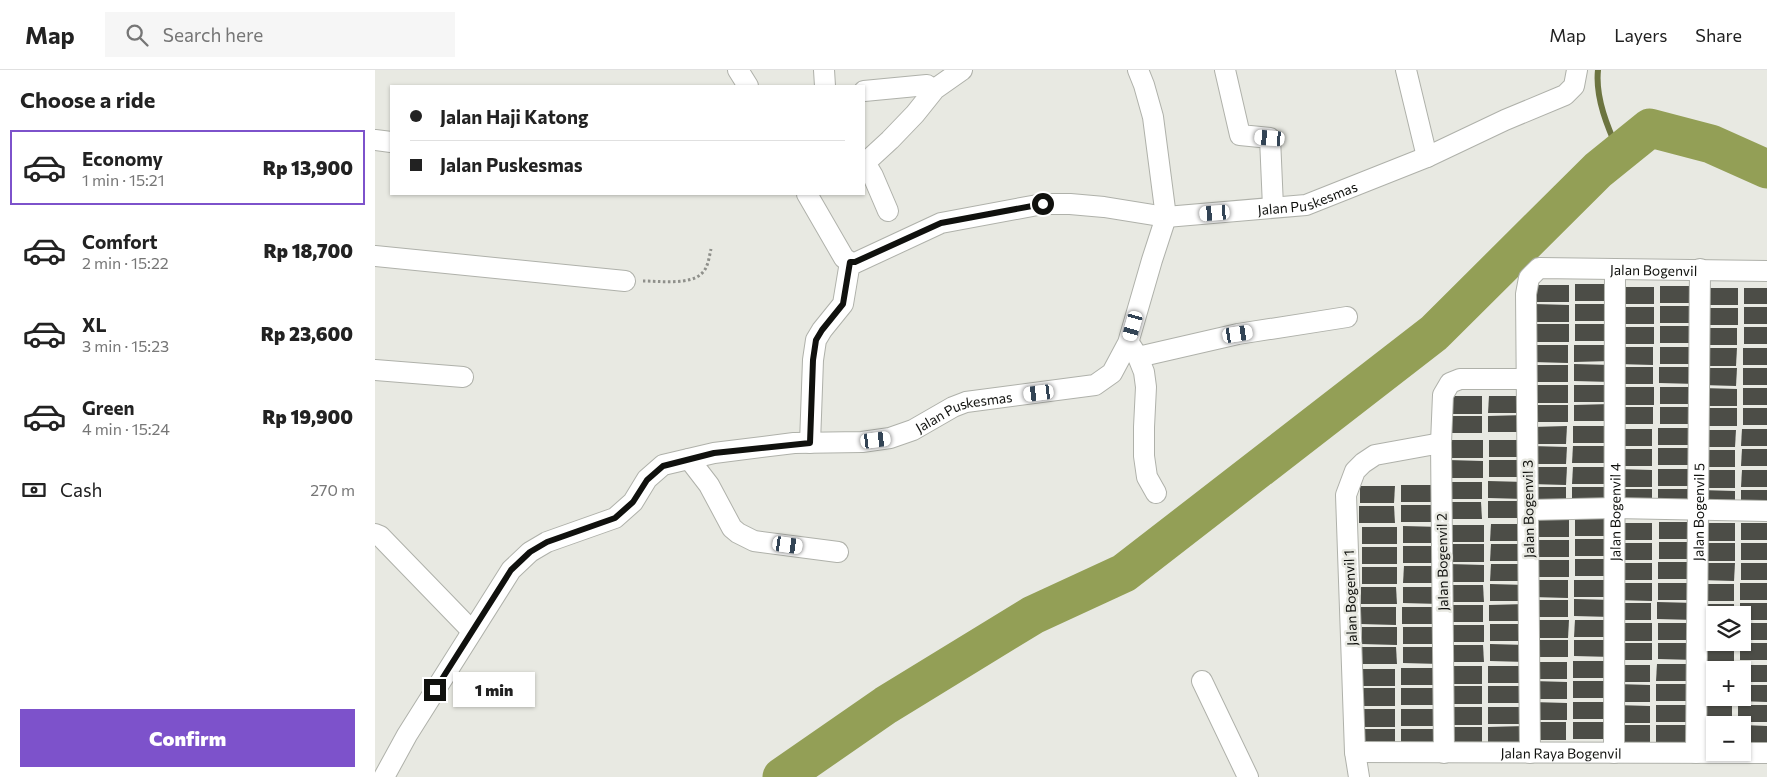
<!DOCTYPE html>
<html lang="en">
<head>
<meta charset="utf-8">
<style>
	:root { --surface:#fff; --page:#f6f6f6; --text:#222; --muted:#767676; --line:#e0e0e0; --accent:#7d52cb }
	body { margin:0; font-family:Commissioner,sans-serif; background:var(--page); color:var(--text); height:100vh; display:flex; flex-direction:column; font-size:19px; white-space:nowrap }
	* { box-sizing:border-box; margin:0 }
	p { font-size:16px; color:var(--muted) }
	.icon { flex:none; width:28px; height:28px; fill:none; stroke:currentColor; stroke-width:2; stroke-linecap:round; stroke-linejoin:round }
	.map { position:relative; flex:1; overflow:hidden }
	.drawer { display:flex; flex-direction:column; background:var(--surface); width:375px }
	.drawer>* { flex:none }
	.banner { position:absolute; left:15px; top:15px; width:475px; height:110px; border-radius:0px; box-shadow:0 1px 4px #0004; display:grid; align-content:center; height:110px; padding:0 20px; background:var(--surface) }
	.controls { position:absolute; left:1331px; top:536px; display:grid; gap:10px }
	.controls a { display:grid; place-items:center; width:45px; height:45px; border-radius:0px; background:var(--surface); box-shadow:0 1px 4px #0004; font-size:25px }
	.end { position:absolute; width:22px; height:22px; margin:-11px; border:6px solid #10110e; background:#fff; box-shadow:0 0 0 2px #fff }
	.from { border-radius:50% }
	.bubble { position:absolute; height:35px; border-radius:0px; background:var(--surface); box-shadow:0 1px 4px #0004; font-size:16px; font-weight:800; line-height:35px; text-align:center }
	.car { position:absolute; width:15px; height:30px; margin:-15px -8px; border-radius:6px; box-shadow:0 0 4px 1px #0007; background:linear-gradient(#fff 24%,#345 0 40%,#fff 0 76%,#345 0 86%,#fff 0) }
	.banner b { display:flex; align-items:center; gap:18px; height:48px; font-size:19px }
	.banner b+b { border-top:1px solid var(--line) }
	.banner i { width:12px; height:12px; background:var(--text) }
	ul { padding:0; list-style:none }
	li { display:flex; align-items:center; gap:15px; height:75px; margin:0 10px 8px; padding:0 10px; border:2px solid transparent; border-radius:0px }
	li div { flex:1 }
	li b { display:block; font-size:19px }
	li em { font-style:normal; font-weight:800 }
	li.current { border-color:var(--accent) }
	li>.icon { width:45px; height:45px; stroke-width:1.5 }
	h2 { padding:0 20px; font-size:22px; line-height:60px }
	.pay { display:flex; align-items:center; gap:12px; height:55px; padding:0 20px; font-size:19px }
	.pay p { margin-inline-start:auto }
	.button { display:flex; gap:10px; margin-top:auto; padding:10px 20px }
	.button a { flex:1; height:58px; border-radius:0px; background:var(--accent); color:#fff; font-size:20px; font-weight:800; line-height:58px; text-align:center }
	header { display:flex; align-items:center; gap:30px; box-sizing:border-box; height:70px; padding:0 25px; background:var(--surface); border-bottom:1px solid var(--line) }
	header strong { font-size:24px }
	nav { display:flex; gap:28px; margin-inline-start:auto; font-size:18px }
	.search { width:350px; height:45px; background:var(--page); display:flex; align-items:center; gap:12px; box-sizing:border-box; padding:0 18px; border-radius:0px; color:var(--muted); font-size:19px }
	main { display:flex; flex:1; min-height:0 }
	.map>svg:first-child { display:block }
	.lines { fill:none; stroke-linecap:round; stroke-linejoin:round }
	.stream { stroke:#6c7440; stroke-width:6 }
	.river { stroke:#939f56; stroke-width:39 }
	.building { fill:#4c4d47 }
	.minor-casing { stroke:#afb1aa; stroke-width:22 }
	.path { stroke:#8f908b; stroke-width:3; stroke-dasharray:2.5 2.5; stroke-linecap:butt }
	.minor { stroke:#fff; stroke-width:20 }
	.route { stroke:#10110e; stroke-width:6 }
	.labels { text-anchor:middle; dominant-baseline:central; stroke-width:5; stroke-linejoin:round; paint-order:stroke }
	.street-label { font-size:14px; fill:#10110e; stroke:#e8e9e2 }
</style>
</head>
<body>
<header>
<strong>Map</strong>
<div class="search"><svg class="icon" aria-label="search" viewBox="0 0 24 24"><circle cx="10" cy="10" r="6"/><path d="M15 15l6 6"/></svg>Search here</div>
<nav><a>Map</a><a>Layers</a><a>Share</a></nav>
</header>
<main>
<section class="drawer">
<h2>Choose a ride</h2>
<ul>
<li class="current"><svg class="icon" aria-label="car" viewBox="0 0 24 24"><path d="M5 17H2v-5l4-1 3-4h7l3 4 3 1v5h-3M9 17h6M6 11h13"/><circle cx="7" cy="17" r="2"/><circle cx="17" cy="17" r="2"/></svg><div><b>Economy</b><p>1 min · 15:21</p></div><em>Rp 13,900</em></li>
<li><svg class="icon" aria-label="car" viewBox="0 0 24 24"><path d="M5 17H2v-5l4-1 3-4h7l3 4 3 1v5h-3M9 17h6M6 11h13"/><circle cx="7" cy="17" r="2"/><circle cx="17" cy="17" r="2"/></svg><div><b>Comfort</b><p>2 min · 15:22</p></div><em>Rp 18,700</em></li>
<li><svg class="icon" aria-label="car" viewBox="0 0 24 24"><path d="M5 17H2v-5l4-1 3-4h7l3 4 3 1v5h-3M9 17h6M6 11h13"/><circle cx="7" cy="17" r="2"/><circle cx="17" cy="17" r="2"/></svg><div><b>XL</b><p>3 min · 15:23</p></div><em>Rp 23,600</em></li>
<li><svg class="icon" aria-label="car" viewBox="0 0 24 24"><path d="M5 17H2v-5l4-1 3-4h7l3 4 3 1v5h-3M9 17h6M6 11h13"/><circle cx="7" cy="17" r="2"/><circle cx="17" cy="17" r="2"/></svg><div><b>Green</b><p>4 min · 15:24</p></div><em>Rp 19,900</em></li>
</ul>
<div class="pay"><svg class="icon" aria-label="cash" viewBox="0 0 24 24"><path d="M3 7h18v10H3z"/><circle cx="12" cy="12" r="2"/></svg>Cash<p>270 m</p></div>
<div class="button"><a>Confirm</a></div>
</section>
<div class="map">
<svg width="1392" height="707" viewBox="0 0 1392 707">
	<rect width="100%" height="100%" fill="#e8e9e2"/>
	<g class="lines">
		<path class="stream" d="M1223 0C1220 28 1233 58 1244 83"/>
		<path class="river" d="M407 707 511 635 658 545 749 503 1059 263 1223 100 1275 58 1336 74 1392 99"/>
	</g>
	<g class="building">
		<rect x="1200" y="214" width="37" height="17"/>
		<rect x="1159" y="215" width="35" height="17"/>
		<rect x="1285" y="216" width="38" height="17"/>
		<rect x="1244" y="217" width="35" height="17"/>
		<rect x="1328" y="218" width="35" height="17"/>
		<rect x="1369" y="218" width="23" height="16"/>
		<path d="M1159 234 1194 235V252H1159Z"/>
		<rect x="1200" y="234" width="37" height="17"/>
		<rect x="1285" y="236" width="38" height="17"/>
		<rect x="1244" y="237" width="35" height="17"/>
		<rect x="1369" y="237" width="23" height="17"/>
		<rect x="1328" y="238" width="35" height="17"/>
		<path d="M1158 254H1194V272H1159Z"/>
		<rect x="1200" y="254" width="37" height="17"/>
		<path d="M1285 256H1323L1322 273H1285Z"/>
		<rect x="1244" y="257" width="35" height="17"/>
		<rect x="1369" y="257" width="23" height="17"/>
		<rect x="1327" y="258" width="35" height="17"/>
		<path d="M1158 275H1193V293L1158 292Z"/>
		<path d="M1199 275H1236V291L1199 292Z"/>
		<path d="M1243 277H1278V295L1243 294Z"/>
		<rect x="1285" y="277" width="37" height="17"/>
		<path d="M1327 278H1362L1361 296H1327Z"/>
		<rect x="1368" y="278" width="24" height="17"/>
		<path d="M1199 294 1236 295V312L1199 311Z"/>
		<rect x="1158" y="295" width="35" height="17"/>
		<rect x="1243" y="297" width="35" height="17"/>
		<path d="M1284 297H1321L1322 314 1284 313Z"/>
		<path d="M1326 298H1362L1361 316 1327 315Z"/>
		<rect x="1368" y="298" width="24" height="17"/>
		<rect x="1158" y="315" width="35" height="18"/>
		<path d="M1199 315H1237L1236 332H1199Z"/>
		<rect x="1244" y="317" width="35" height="18"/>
		<rect x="1285" y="317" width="37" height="17"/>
		<path d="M1327 318 1362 319V336H1327Z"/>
		<rect x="1368" y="318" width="24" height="17"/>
		<rect x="1072" y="326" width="35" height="18"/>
		<path d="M1114 326H1151V343H1113Z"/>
		<path d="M1236 334V351H1199V335Z"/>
		<rect x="1158" y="335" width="35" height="17"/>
		<rect x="1243" y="337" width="35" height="17"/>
		<rect x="1285" y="337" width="37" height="17"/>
		<rect x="1327" y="338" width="35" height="18"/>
		<rect x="1368" y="338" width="24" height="17"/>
		<path d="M1151 345V362H1113V346Z"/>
		<rect x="1072" y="346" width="35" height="17"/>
		<path d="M1192 356 1191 374H1156L1157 357Z"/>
		<rect x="1198" y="356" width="37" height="17"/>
		<rect x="1283" y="358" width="38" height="17"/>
		<rect x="1242" y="359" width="35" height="17"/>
		<path d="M1367 359H1392V376H1366Z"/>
		<path d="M1326 360H1361L1360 377H1325Z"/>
		<rect x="1073" y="370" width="35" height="18"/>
		<rect x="1114" y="370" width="38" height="17"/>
		<path d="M1156 376 1192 377 1191 394H1156Z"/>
		<path d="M1198 376H1235V393H1197Z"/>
		<rect x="1283" y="378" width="37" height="17"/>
		<rect x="1242" y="379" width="35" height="17"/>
		<path d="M1367 379H1392V396H1366Z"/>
		<rect x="1325" y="380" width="35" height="17"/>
		<path d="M1073 390 1108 391V408H1073Z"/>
		<rect x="1114" y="390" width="37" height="17"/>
		<path d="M1156 397H1192L1191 415 1156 414Z"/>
		<path d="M1198 397H1235V414H1197Z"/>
		<path d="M1242 399 1277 400V417H1242Z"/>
		<rect x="1283" y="399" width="37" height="17"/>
		<rect x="1325" y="400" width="35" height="18"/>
		<path d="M1367 400H1392V417H1366Z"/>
		<path d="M1113 411 1150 412V429L1113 428Z"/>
		<rect x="1072" y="412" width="35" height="17"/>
		<rect x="1026" y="415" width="37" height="17"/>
		<path d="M985 416H1020L1019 433H985Z"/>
		<rect x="1156" y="417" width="35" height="18"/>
		<rect x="1197" y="417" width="38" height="17"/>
		<rect x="1242" y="419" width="35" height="18"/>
		<rect x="1283" y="419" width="37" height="17"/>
		<path d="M1325 420 1360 421V438H1325Z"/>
		<rect x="1366" y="420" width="26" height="17"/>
		<rect x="1113" y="431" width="37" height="17"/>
		<path d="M1071 432H1106L1107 449H1071Z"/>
		<rect x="1026" y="435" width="37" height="17"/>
		<path d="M984 436H1019L1020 453H984Z"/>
		<path d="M1200 449H1237L1238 466H1200Z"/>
		<rect x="1159" y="450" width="35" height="17"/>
		<rect x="1284" y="452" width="37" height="17"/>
		<rect x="1242" y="453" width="35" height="17"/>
		<rect x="1325" y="453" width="35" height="18"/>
		<rect x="1366" y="453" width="26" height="17"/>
		<path d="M1116 454H1153V471H1115Z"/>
		<rect x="1074" y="455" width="35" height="17"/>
		<path d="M1028 456 1066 457V473H1028Z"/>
		<rect x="987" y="457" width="35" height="17"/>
		<path d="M1200 469H1237L1238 486H1200Z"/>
		<rect x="1159" y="470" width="35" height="17"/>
		<rect x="1284" y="472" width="37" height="17"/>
		<rect x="1242" y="473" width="35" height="17"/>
		<rect x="1325" y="473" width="35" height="18"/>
		<rect x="1366" y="473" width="26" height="17"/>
		<path d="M1075 474H1109V492H1074Z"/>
		<path d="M1116 474H1153V491H1115Z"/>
		<rect x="1028" y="476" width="38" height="17"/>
		<rect x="987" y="477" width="35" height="17"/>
		<rect x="1200" y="489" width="37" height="17"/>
		<rect x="1159" y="490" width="35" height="17"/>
		<rect x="1283" y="492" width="38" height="17"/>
		<rect x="1242" y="493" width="35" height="17"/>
		<path d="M1325 493H1360L1359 511 1325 510Z"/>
		<rect x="1366" y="493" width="26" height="17"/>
		<path d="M1074 494 1109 495V512H1074Z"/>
		<path d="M1116 494H1153L1152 511H1115Z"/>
		<path d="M1029 496H1066L1065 513H1028Z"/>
		<rect x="987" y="497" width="35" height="17"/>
		<path d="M1158 510H1193V528L1158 527Z"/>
		<rect x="1199" y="510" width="38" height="17"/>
		<path d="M1241 513H1277V531L1242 530Z"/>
		<rect x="1283" y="513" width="37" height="17"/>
		<rect x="1365" y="513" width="27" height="17"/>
		<path d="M1115 514 1152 515V531H1115Z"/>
		<rect x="1324" y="514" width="35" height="17"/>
		<path d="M1073 515H1108L1109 532H1073Z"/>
		<path d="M986 517H1021L1022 534H986Z"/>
		<path d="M1028 517H1065V534L1028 533Z"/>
		<path d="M1199 529 1236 530V547L1199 546Z"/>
		<rect x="1158" y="530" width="35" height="17"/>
		<path d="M1282 532 1320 533V550L1282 549Z"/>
		<rect x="1241" y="533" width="35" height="17"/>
		<path d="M1365 533H1392V550H1368V545H1365Z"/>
		<path d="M1152 534V551H1114V535Z"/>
		<path d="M1324 534H1359V545H1340V551H1323Z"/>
		<rect x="1073" y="535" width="35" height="17"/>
		<path d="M986 537H1021V555L986 554Z"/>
		<rect x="1027" y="537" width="38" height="17"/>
		<path d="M1158 550H1194L1193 568H1158Z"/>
		<path d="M1200 550H1237V567H1199Z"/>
		<rect x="1242" y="553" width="35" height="18"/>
		<rect x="1283" y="553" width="37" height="17"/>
		<rect x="1368" y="553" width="24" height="17"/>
		<rect x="1115" y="554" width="37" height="17"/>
		<rect x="1324" y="554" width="16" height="17"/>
		<rect x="1074" y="555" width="35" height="17"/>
		<path d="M987 557H1022V575L987 574Z"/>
		<rect x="1028" y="557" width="37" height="17"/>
		<rect x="1158" y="570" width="35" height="17"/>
		<path d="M1199 570H1237V587L1199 586Z"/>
		<path d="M1241 573H1277V590H1242Z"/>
		<path d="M1283 573H1320V590L1283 589Z"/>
		<rect x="1365" y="573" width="27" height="17"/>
		<path d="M1115 574 1152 575V592L1115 591Z"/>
		<rect x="1324" y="574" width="35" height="17"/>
		<path d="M1074 575H1108L1109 592H1073Z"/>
		<path d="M986 577H1021L1022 594H986Z"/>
		<path d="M1028 577H1065V594L1028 593Z"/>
		<rect x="1198" y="591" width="37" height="17"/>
		<rect x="1157" y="592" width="35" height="17"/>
		<path d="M1282 594H1319V611H1281Z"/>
		<rect x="1240" y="595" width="35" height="17"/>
		<path d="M1323 595H1357L1358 600H1340V612H1323Z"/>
		<path d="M1364 595H1392V612H1368V600H1364Z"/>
		<rect x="1072" y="596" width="35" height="18"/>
		<rect x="1113" y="596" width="38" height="17"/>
		<rect x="1026" y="598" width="38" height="17"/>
		<rect x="985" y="599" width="35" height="17"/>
		<path d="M1157 611 1192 612V629H1157Z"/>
		<rect x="1198" y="611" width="37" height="17"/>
		<path d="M1240 614 1275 615V632H1240Z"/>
		<path d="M1281 614H1318L1319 631H1281Z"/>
		<path d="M1323 615H1340V628H1357V632H1322Z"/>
		<path d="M1368 615H1392V632L1363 631V628H1368Z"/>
		<rect x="1072" y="616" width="35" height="18"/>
		<rect x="1113" y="616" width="37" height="17"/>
		<rect x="985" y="618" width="35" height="18"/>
		<rect x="1026" y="618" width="37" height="17"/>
		<path d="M1157 632 1192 633V650H1157Z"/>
		<rect x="1198" y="632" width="37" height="17"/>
		<path d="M1240 635 1275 636V653H1240Z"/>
		<path d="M1281 635H1318L1319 652H1281Z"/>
		<rect x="1363" y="635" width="29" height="17"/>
		<rect x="1322" y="636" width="35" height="17"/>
		<rect x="1072" y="637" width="35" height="18"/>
		<rect x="1113" y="637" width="37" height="17"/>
		<rect x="985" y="639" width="35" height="18"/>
		<rect x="1026" y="639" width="37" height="17"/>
		<rect x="1156" y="652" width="35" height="18"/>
		<rect x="1198" y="652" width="37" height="17"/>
		<rect x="1240" y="655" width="35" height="18"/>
		<rect x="1281" y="655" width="37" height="17"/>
		<path d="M1368 655 1392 656V672H1368Z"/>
		<path d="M1150 656V673H1113V657Z"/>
		<rect x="1322" y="656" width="18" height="17"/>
		<rect x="1072" y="657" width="35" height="17"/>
		<path d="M985 659H1020V677L985 676Z"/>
		<rect x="1026" y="659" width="37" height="17"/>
	</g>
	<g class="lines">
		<defs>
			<g id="minor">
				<path d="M363 0 373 16"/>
				<path d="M449 0 450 16"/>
				<path d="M850 0 865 65 895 68 898 137"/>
				<path d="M1031 0 1052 87"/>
				<path d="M489 21 552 15"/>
				<path d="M0 70 16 72"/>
				<path d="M489 91 498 106 513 141"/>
				<path d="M490 93 515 70 540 44 560 19 587 0"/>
				<path id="s1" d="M432 124 469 188 475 192 480 193 566 153 668 134H695L729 137 791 147 931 135 1052 87 1130 50 1190 25 1199 16 1202 0"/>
				<path d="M0 186 250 211"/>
				<path d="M756 276 763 287 769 302 771 317 769 357V386L772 407 781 423"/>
				<path d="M763 287 863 264 972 247"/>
				<path d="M0 300 88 307"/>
				<path d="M435 373 438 290 441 270 447 260 468 234 475 192"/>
				<path d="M314 389 334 415 357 458 363 463 379 471 463 482"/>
				<path d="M1154 440 1240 438 1392 441"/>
				<path d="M0 464 5 466 97 561"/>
				<path d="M827 611 873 707"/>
				<path id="s2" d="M980 682 1392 683"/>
				<path d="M1069 683 1066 373 1068 325 1075 313 1085 309H1151"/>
				<path id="s3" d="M1155 683 1151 224 1154 208 1164 198 1392 201"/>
				<path id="s4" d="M1239 683 1240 200"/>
				<path id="s5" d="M1321 683 1325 199"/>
				<path id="s6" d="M9 707 32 665 136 500 155 482 172 472 240 448 258 432 272 409 288 395 339 383 419 373 487 372 515 368 538 360 578 337 591 332 720 315 737 303 753 273 777 190 791 147 778 47 769 15 763 0"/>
				<path d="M984 707 980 682 971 425 980 401 988 393 1000 385 1066 373"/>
			</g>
		</defs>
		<use href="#minor" class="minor-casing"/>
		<path class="path" d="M268 211C283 211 315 215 326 204 333 199 334 187 336 179"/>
		<use href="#minor" class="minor"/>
	</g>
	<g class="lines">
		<path class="route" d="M60 620 136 500 155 482 172 472 240 448 258 432 272 410 288 396 339 383 435 373 438 290 441 270 447 260 468 234 475 192H480L566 153 668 134"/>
	</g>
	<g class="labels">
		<g class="street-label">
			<text stroke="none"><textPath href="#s1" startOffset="552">Jalan Puskesmas</textPath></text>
			<text stroke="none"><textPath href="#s3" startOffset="604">Jalan Bogenvil</textPath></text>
			<text stroke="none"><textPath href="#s6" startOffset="742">Jalan Puskesmas</textPath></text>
			<text transform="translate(1153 439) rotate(-91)">Jalan Bogenvil 3</text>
			<text stroke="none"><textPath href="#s4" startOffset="241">Jalan Bogenvil 4</textPath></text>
			<text stroke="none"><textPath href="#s5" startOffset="241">Jalan Bogenvil 5</textPath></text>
			<text transform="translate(1067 492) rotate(-91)">Jalan Bogenvil 2</text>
			<text transform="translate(975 528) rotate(-92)">Jalan Bogenvil 1</text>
			<text stroke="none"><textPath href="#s2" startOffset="206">Jalan Raya Bogenvil</textPath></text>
		</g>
	</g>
</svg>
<div class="controls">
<a><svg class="icon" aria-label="layers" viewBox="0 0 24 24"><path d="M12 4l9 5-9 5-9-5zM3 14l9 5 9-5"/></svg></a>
<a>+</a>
<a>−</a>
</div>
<i class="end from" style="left:668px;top:134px"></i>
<i class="end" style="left:60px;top:620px"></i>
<div class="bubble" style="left:78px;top:602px;width:82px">1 min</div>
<i class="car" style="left:895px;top:68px;rotate:275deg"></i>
<i class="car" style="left:840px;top:143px;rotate:266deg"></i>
<i class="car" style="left:758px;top:256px;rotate:196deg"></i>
<i class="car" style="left:863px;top:264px;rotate:81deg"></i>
<i class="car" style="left:664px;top:323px;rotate:263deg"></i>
<i class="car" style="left:501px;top:370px;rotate:83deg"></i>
<i class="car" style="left:413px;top:475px;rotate:98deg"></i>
<div class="banner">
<b><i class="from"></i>Jalan Haji Katong</b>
<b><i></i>Jalan Puskesmas</b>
</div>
</div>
</main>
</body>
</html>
